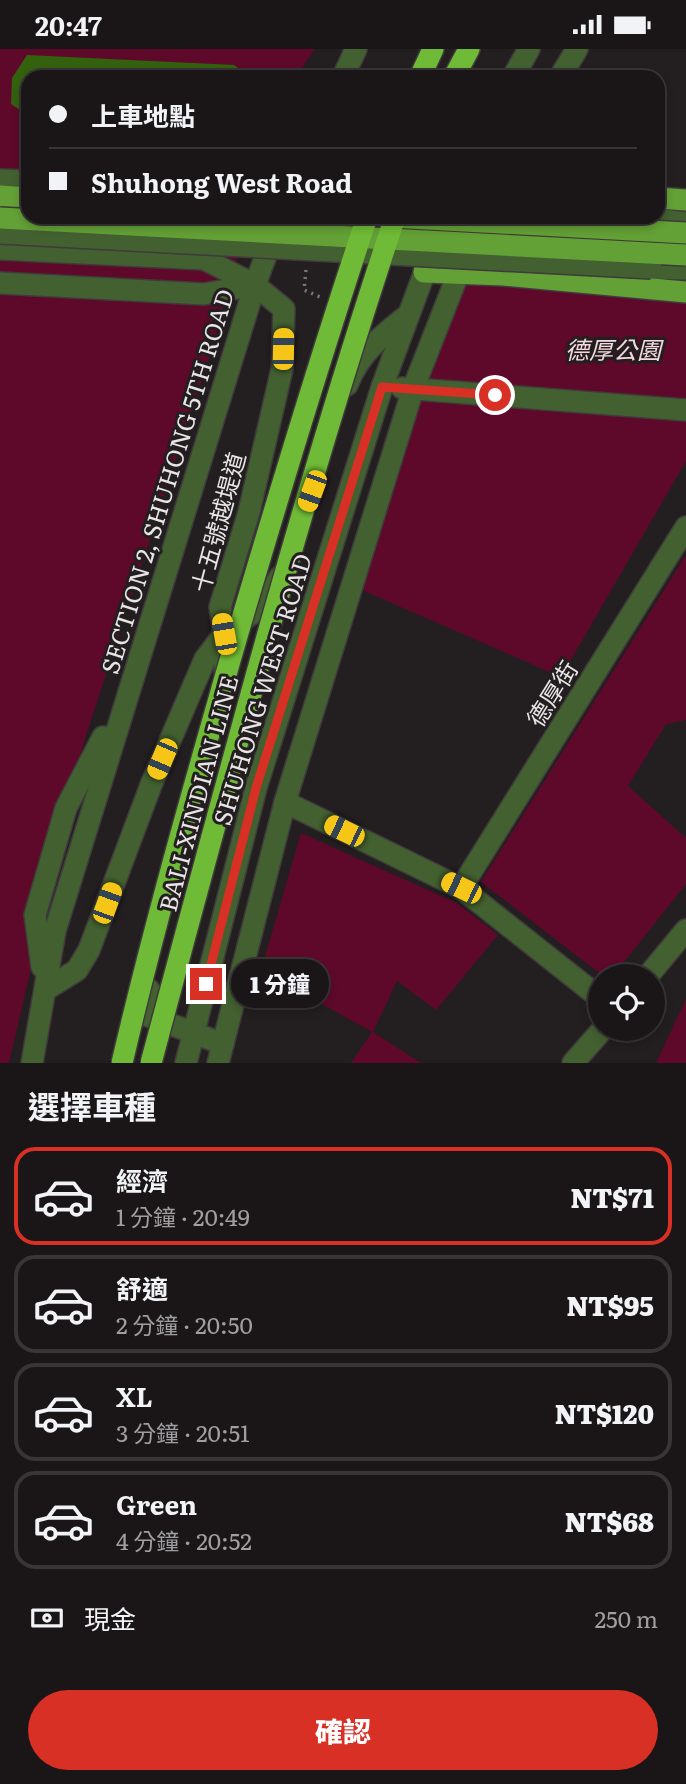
<!DOCTYPE html>
<html lang="zh-TW">
<head>
<meta charset="utf-8">
<style>
	:root { --surface:#1a1617; --page:#231f20; --text:#f1f3f6; --muted:#9f9fa1; --line:#383536; --accent:#d93025 }
	body { margin:0; font-family:Literata,"Noto Sans TC",serif; background:var(--page); color:var(--text); height:100vh; display:flex; flex-direction:column; font-size:26px; white-space:nowrap }
	* { box-sizing:border-box; margin:0 }
	p { font-size:23px; color:var(--muted) }
	.icon { flex:none; width:38px; height:38px; fill:none; stroke:currentColor; stroke-width:2; stroke-linecap:round; stroke-linejoin:round }
	.map { position:relative; height:1014px; overflow:hidden }
	.sheet { display:flex; flex-direction:column; background:var(--surface); flex:1 }
	.sheet>* { flex:none }
	.top-card { position:absolute; left:21px; top:21px; width:644px; height:154px; border-radius:21px; box-shadow:0 4px 10px #0003,0 0 0 2px var(--line); display:grid; align-content:center; height:154px; padding:0 28px; background:var(--surface) }
	.tools { position:absolute; left:588px; top:915px; display:grid; gap:14px }
	.tools a { display:grid; place-items:center; width:77px; height:77px; border-radius:50%; background:var(--surface); box-shadow:0 4px 10px #0003,0 0 0 2px var(--line); font-size:35px }
	.end { position:absolute; width:32px; height:32px; margin:-16px; border:9px solid #d93025; background:#fff; box-shadow:0 0 0 4px #fff }
	.from { border-radius:50% }
	.bubble { position:absolute; height:49px; border-radius:24px; background:var(--surface); box-shadow:0 4px 10px #0003,0 0 0 2px var(--line); font-size:23px; font-weight:800; line-height:49px; text-align:center }
	.car { position:absolute; width:21px; height:42px; margin:-21px -10px; border-radius:9px; box-shadow:0 0 5px 2px #0007; background:linear-gradient(#f5c518 24%,#345 0 40%,#f5c518 0 76%,#345 0 86%,#f5c518 0) }
	.top-card b { display:flex; align-items:center; gap:24px; height:66px; font-size:26px }
	.top-card b+b { border-top:2px solid var(--line) }
	.top-card i { width:18px; height:18px; background:var(--text) }
	ul { padding:0; list-style:none }
	li { display:flex; align-items:center; gap:21px; height:98px; margin:0 14px 10px; padding:0 14px; border:4px solid var(--line); border-radius:21px }
	li div { flex:1 }
	li b { display:block; font-size:26px }
	li em { font-style:normal; font-weight:800 }
	li.on { border-color:var(--accent) }
	li>.icon { width:63px; height:63px; stroke-width:1.5 }
	h2 { padding:0 28px; font-size:32px; line-height:84px }
	.pay { display:flex; align-items:center; gap:18px; height:77px; padding:0 28px; font-size:26px }
	.pay p { margin-inline-start:auto }
	.action { display:flex; gap:14px; margin-top:auto; padding:14px 28px }
	.action a { flex:1; height:80px; border-radius:42px; background:var(--accent); color:#fff; font-size:28px; font-weight:800; line-height:80px; text-align:center }
	.status { display:flex; justify-content:space-between; align-items:center; height:49px; padding:0 35px; background:var(--surface); direction:ltr }
	.status svg { height:19px; fill:currentColor }
	.map>svg:first-child { display:block }
	.green { fill:#5e092a }
	.water { fill:#34610e }
	.lines { fill:none; stroke-linecap:round; stroke-linejoin:round }
	.minor-casing { stroke:#3f3a3b; stroke-width:24 }
	.major-casing { stroke:#3f3a3b; stroke-width:24 }
	.highway-casing { stroke:#3f3a3b; stroke-width:24 }
	.path { stroke:#7d7879; stroke-width:3.5; stroke-dasharray:2 5; stroke-linecap:butt }
	.minor { stroke:#436030; stroke-width:21 }
	.major { stroke:#63a036; stroke-width:21 }
	.highway { stroke:#6fba36; stroke-width:21 }
	.minor-bridge-casing { stroke:#3f3a3b; stroke-width:24; stroke-linecap:butt }
	.major-bridge-casing { stroke:#3f3a3b; stroke-width:24; stroke-linecap:butt }
	.highway-bridge-casing { stroke:#3f3a3b; stroke-width:24; stroke-linecap:butt }
	.minor-bridge { stroke:#436030; stroke-width:21 }
	.major-bridge { stroke:#63a036; stroke-width:21 }
	.highway-bridge { stroke:#6fba36; stroke-width:21 }
	.route { stroke:#d93025; stroke-width:9 }
	.labels { text-anchor:middle; dominant-baseline:central; stroke-width:6; stroke-linejoin:round; paint-order:stroke }
	.park-label { font-size:24px; font-style:italic; fill:#f4dadf; stroke:#231e1f }
	.street-label { font-size:24px; fill:#e9e5e6; stroke:#231e1f }
</style>
</head>
<body>
<div class="status"><b>20:47</b><svg viewBox="0 0 49 12"><path d="M0 12V9h3v3zM5 12V6h3v6zM10 12V3h3v9zM15 12V0h3v12zM26 1h20v11H26zM47 4h2v5h-2z"/></svg></div>
<div class="map">
<svg width="686" height="1014" viewBox="0 0 686 1014">
	<rect width="100%" height="100%" fill="#231e1f"/>
	<g class="green">
		<path d="M0 0H315L296 28H28V168H249L213 297 84 693 9 1014H0Z"/>
		<path d="M479 235 686 247V412L561 628 355 538 415 353 544 351 399 340 447 240Z"/>
		<path d="M686 506V671L666 675 628 737 686 789V835L613 927H603L481 833Z"/>
		<path d="M301 784 457 854 498 886 436 961 397 932 373 983 421 1014H351L372 983 261 921Z"/>
		<path d="M686 950V1014H656Z"/>
	</g>
	<path class="water" d="M27 6 234 16 251 28H28V66L11 55 12 29Z"/>
	<g class="lines">
		<defs>
			<g id="minor">
				<path d="M343 28 356 0"/>
				<path d="M513 28 529 0"/>
				<path d="M560 28 577 0"/>
				<path d="M0 131 28 132"/>
				<path d="M640 168 686 174"/>
				<path d="M0 200 204 210 255 236 284 260 282 320 249 463 220 558 224 585 225 621"/>
				<path d="M651 219 686 220"/>
				<path d="M0 234 204 245 255 236"/>
				<path d="M347 336C359 305 382 286 408 266"/>
				<path d="M402 339 686 361"/>
				<path d="M285 753 461 839 600 949"/>
				<path d="M461 839 686 478"/>
				<path d="M42 918 35 866 66 759 103 688"/>
				<path d="M647 928 686 881"/>
				<path d="M45 941 77 921 89 901 151 736 205 610 224 585 263 556 280 528"/>
				<path d="M149 941 143 965 223 995"/>
				<path d="M32 1014 55 882 255 236 280 168"/>
				<path d="M186 1014 256 739 382 338 431 206"/>
				<path d="M218 1014 285 753 413 340 464 210"/>
				<path d="M573 1014 603 980"/>
			</g>
			<g id="major">
				<path d="M0 147 28 149"/>
				<path d="M658 149 686 151"/>
				<path d="M424 223 503 226 686 243"/>
			</g>
			<g id="highway">
				<path d="M420 28 433 0"/>
				<path d="M454 28 469 0"/>
			</g>
		</defs>
		<use href="#minor" class="minor-casing"/>
		<use href="#major" class="major-casing"/>
		<use href="#highway" class="highway-casing"/>
		<path class="path" d="M306 221 304 241 320 248"/>
		<use href="#minor" class="minor"/>
		<use href="#major" class="major"/>
		<use href="#highway" class="highway"/>
		<defs>
			<path id="minor-bridge" d="M0 184 651 219"/>
			<g id="major-bridge">
				<path d="M391 168 686 184"/>
				<path d="M0 169 686 206"/>
			</g>
			<g id="highway-bridge">
				<path d="M122 1014C155 873 195 733 235 594 277 451 320 309 367 168"/>
				<path d="M151 1014C227 731 302 446 395 168"/>
			</g>
		</defs>
		<use href="#minor-bridge" class="minor-bridge-casing"/>
		<use href="#major-bridge" class="major-bridge-casing"/>
		<use href="#highway-bridge" class="highway-bridge-casing"/>
		<use href="#minor-bridge" class="minor-bridge"/>
		<use href="#major-bridge" class="major-bridge"/>
		<use href="#highway-bridge" class="highway-bridge"/>
	</g>
	<g class="lines">
		<path class="route" d="M206 935 256 739 382 338 495 346"/>
	</g>
	<g class="labels">
		<g class="park-label">
			<text x="613" y="299">德厚公園</text>
		</g>
		<g class="street-label">
			<text transform="translate(166 432) rotate(-73)">SECTION 2, SHUHONG 5TH ROAD</text>
			<text transform="translate(217 473) rotate(-75)">十五號越堤道</text>
			<text transform="translate(261 640) rotate(-73)">SHUHONG WEST ROAD</text>
			<text transform="translate(551 644) rotate(-58)">德厚街</text>
			<text transform="translate(197 744) rotate(-75)">BALI-XINDIAN LINE</text>
		</g>
	</g>
</svg>
<div class="tools">
<a><svg class="icon" aria-label="locate" viewBox="0 0 24 24"><circle cx="12" cy="12" r="6"/><path d="M12 2v4M12 18v4M2 12h4M18 12h4"/></svg></a>
</div>
<i class="end from" style="left:495px;top:346px"></i>
<i class="end" style="left:206px;top:935px"></i>
<div class="bubble" style="left:231px;top:910px;width:98px">1 分鐘</div>
<i class="car" style="left:283px;top:300px;rotate:1deg"></i>
<i class="car" style="left:312px;top:442px;rotate:200deg"></i>
<i class="car" style="left:224px;top:585px;rotate:350deg"></i>
<i class="car" style="left:162px;top:710px;rotate:203deg"></i>
<i class="car" style="left:344px;top:782px;rotate:296deg"></i>
<i class="car" style="left:461px;top:839px;rotate:296deg"></i>
<i class="car" style="left:107px;top:854px;rotate:20deg"></i>
<div class="top-card">
<b><i class="from"></i>上車地點</b>
<b><i></i>Shuhong West Road</b>
</div>
</div>
<section class="sheet">
<h2>選擇車種</h2>
<ul>
<li class="on"><svg class="icon" aria-label="car" viewBox="0 0 24 24"><path d="M5 17H2v-5l4-1 3-4h7l3 4 3 1v5h-3M9 17h6M6 11h13"/><circle cx="7" cy="17" r="2"/><circle cx="17" cy="17" r="2"/></svg><div><b>經濟</b><p>1 分鐘 · 20:49</p></div><em>NT$71</em></li>
<li><svg class="icon" aria-label="car" viewBox="0 0 24 24"><path d="M5 17H2v-5l4-1 3-4h7l3 4 3 1v5h-3M9 17h6M6 11h13"/><circle cx="7" cy="17" r="2"/><circle cx="17" cy="17" r="2"/></svg><div><b>舒適</b><p>2 分鐘 · 20:50</p></div><em>NT$95</em></li>
<li><svg class="icon" aria-label="car" viewBox="0 0 24 24"><path d="M5 17H2v-5l4-1 3-4h7l3 4 3 1v5h-3M9 17h6M6 11h13"/><circle cx="7" cy="17" r="2"/><circle cx="17" cy="17" r="2"/></svg><div><b>XL</b><p>3 分鐘 · 20:51</p></div><em>NT$120</em></li>
<li><svg class="icon" aria-label="car" viewBox="0 0 24 24"><path d="M5 17H2v-5l4-1 3-4h7l3 4 3 1v5h-3M9 17h6M6 11h13"/><circle cx="7" cy="17" r="2"/><circle cx="17" cy="17" r="2"/></svg><div><b>Green</b><p>4 分鐘 · 20:52</p></div><em>NT$68</em></li>
</ul>
<div class="pay"><svg class="icon" aria-label="cash" viewBox="0 0 24 24"><path d="M3 7h18v10H3z"/><circle cx="12" cy="12" r="2"/></svg>現金<p>250 m</p></div>
<div class="action"><a>確認</a></div>
</section>
</body>
</html>
